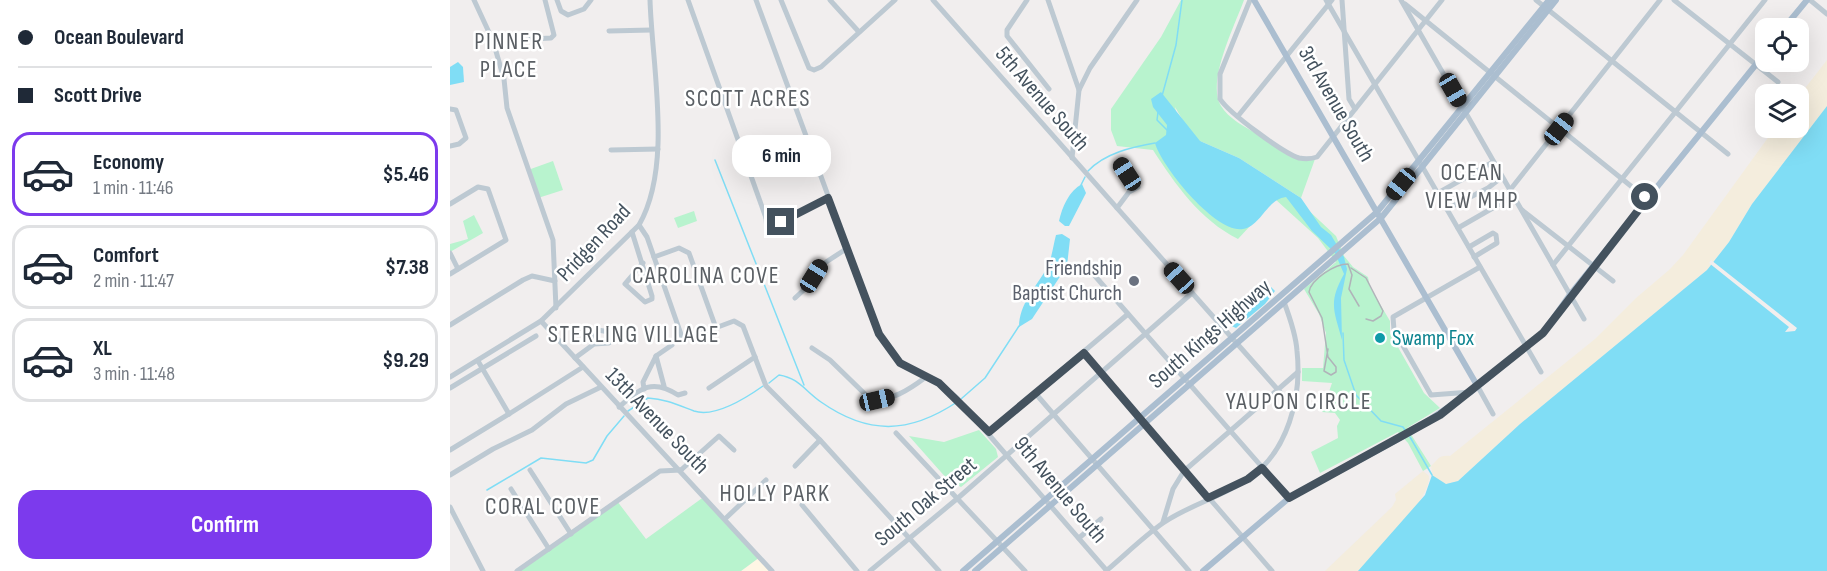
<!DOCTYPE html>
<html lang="en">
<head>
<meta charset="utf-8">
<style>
	:root { --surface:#fff; --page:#f2f2f3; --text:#1f2937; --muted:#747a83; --line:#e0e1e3; --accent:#7c3aed }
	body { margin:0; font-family:"Sofia Sans Condensed",sans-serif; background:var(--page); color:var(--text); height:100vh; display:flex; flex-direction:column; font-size:22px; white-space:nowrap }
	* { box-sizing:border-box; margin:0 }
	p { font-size:20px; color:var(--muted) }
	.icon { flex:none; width:33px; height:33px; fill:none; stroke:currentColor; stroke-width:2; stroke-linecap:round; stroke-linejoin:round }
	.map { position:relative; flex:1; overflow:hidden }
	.details { display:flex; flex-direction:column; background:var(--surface); width:450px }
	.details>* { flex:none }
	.guide { display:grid; align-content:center; height:132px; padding:0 18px; background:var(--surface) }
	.controls { position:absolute; left:1305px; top:18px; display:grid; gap:12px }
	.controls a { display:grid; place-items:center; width:54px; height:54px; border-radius:12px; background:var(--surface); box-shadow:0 6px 24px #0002; font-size:30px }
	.end { position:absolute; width:27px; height:27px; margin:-14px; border:8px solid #44525e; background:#fff; box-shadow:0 0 0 3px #fff }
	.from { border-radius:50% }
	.bubble { position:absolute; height:42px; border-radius:18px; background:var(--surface); box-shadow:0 6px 24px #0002; font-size:20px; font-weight:700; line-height:42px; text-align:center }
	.car { position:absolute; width:18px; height:36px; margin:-18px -9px; border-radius:8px; box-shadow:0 0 4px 2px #0007; background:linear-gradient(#222 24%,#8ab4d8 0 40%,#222 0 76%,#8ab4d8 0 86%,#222 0) }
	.guide b { display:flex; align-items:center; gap:21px; height:57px; font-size:22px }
	.guide b+b { border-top:2px solid var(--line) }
	.guide i { width:15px; height:15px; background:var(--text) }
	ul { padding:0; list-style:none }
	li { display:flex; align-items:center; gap:18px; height:84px; margin:0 12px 9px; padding:0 6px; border:3px solid var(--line); border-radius:18px }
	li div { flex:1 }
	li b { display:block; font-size:22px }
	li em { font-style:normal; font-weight:700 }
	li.selected { border-color:var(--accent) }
	li>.icon { width:54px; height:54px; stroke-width:1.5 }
	.primary-button { display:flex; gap:12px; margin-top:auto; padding:12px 18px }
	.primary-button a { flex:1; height:69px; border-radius:18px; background:var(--accent); color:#fff; font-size:24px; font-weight:700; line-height:69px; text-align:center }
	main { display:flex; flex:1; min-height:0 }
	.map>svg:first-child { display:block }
	.commercial { fill:#fef6e5 }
	.green { fill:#b8f3ce }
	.sand { fill:#f4eddd }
	.water { fill:#80ddf5 }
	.pier { fill:#f1eeee }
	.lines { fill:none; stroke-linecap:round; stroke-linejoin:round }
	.stream { stroke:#80ddf5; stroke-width:1.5 }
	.minor { stroke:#bdc9d2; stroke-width:5 }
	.major { stroke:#abbed0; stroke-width:6 }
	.rail { stroke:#b0b3b9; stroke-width:1.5 }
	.route { stroke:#44525e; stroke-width:8 }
	.worship-dot { fill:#6b7280; stroke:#fff; stroke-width:2 }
	.culture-dot { fill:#0f9aa8; stroke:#fff; stroke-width:2 }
	.labels { text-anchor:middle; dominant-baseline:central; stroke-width:5; stroke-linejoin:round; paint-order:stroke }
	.street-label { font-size:22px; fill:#44525e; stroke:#fff }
	.worship-label { font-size:22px; fill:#5b616d; stroke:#fff; text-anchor:end }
	.culture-label { font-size:22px; fill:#0d838f; stroke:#fff; text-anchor:start }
	.neighbourhood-label { font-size:24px; letter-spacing:1.5px; fill:#5a5f64; stroke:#fff }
</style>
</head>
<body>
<main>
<section class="details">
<div class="guide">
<b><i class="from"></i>Ocean Boulevard</b>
<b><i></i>Scott Drive</b>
</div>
<ul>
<li class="selected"><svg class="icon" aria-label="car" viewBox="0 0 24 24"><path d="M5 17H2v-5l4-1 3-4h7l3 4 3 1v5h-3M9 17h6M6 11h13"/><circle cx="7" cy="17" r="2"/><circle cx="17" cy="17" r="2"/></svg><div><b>Economy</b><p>1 min · 11:46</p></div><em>$5.46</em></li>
<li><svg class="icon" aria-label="car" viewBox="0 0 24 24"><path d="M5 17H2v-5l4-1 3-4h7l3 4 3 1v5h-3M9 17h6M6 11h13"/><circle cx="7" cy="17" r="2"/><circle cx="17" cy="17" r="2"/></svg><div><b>Comfort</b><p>2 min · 11:47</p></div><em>$7.38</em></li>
<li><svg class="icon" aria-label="car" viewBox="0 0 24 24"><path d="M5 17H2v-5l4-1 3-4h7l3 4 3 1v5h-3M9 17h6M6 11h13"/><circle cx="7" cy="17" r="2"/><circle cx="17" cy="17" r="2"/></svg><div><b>XL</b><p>3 min · 11:48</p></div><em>$9.29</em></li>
</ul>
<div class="primary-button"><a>Confirm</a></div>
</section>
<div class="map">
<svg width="1377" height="571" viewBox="0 0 1377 571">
	<rect width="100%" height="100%" fill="#f1eeee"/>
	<path class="commercial" d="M310 557 322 571H291Z"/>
	<g class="green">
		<path d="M731 0H794C785 25 756 82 771 106 778 118 795 127 807 134 830 149 837 156 865 159L851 198 789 158 750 141 738 129 725 107 728 121 758 148 855 207 886 236 894 256 903 267 918 277 920 287 940 321V333L974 393 990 408 957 428 981 466 973 471 958 443 948 432 870 473 861 452 888 438 887 426 890 420 885 413 872 412 882 383 852 381V368H873L876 333 869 314 854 289 886 262 868 238 825 199 788 239C750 220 725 184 703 150L667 146 661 130V109L711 37Z"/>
		<path d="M103 161 113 190 88 198 78 170Z"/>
		<path d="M244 211 247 221 228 228 224 218Z"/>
		<path d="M24 215 33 233 0 252V244L18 239 13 221Z"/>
		<path d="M529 430 546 449 548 457 511 487 498 480 459 436 494 442Z"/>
		<path d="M255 496 310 557 291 571H67L167 501 196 539Z"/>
	</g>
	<g class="sand">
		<path d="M1377 60V106L1302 204 1279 242 1257 270 1070 424 1008 481 996 484 983 477 981 466C989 459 988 455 1000 456L1145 339 1186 298 1219 270 1233 255 1325 128H1348L1349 96Z"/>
		<path d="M973 471 979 476C980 501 927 553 908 571H875L942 507 946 500 945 494Z"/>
	</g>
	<g class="water">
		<path d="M8 62 13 67 14 82 0 85V67Z"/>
		<path d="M711 92 750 141 789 158 851 198 871 227 881 235 894 257 897 269 891 298 892 340C884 310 878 303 894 274L885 253 862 231 836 197C817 199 811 226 793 229 766 234 711 166 705 143L716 135 717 125 703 107 701 99Z"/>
		<path d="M1377 106V571H908L975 495 982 475 996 484 1008 481 1070 424 1257 270 1279 242 1302 204Z"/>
		<path d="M632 184 636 193 619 226H615L609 221C612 207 619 191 632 184Z"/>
		<path d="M612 234 620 239 617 266 582 319 569 327C569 304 586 287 597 268 602 258 603 246 606 235Z"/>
		<path d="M821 287 825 291 815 304 786 328 779 325 777 315 782 313 779 315 781 320 789 321 790 308 799 305V300L820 293Z"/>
	</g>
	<path class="pier" d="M1261 260 1347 328 1345 331 1335 332 1339 327 1259 263Z"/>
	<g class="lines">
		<g class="stream">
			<path d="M712 96 726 45 732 0"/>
			<path d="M708 112 707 120 719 132"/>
			<path d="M265 160 354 385"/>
			<path d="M638 171C655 153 682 147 705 143"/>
			<path d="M631 185 635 177"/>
			<path d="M893 333 894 360 906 395 931 421 953 427 957 433"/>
			<path d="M319 383 329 375C349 378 355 391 371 402 418 435 459 434 507 402"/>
			<path d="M511 399 535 378 569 326"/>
			<path d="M178 411 198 398C216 399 228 405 244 411 265 418 296 398 313 386"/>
			<path d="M960 437 982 475"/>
			<path d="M37 490 91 458 136 463 143 460 157 436 174 416"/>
		</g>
		<g class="minor">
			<path d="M24 0 43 41 101 38 104 35 95 0"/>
			<path d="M107 0 111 11 118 15 134 9 141 0"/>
			<path d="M238 0 316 218 331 222 378 198"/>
			<path d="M306 0 429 334 450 363 489 383 507 398 657 571"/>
			<path d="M331 0 359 68 364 70 371 67 445 0"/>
			<path d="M380 0 409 32"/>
			<path d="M483 0 844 408"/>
			<path d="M577 0 557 30V36L599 89"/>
			<path d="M598 0 629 90 622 158"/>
			<path d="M800 0 770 74V99C779 113 833 153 849 158 855 159 861 159 867 157L992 0"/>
			<path d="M876 0 1091 372"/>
			<path d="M892 0 899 99 905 109"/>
			<path d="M951 0 1134 319"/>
			<path d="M1086 0 1278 154"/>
			<path d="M1224 0 1328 82"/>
			<path d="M1360 0 1377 14"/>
			<path d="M955 4 1197 199"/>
			<path d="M159 31 201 30"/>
			<path d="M43 41 54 79 57 108 103 240 106 308"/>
			<path d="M629 90 640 68 687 0"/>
			<path d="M0 109 6 110 16 138 9 144 0 146"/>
			<path d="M788 116 882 0"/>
			<path d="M161 150 208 149"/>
			<path d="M1060 190 1210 0"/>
			<path d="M988 193 1043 162"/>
			<path d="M0 204 28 187 38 189 56 240 0 274"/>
			<path d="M667 208 679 192 688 187 671 163"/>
			<path d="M997 209 1038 188 1052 177"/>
			<path d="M1072 210 1163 281"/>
			<path d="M316 218 317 230 322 232 331 222"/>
			<path d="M189 225 197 237 233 340 284 321 293 326 316 386 370 440 489 571"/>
			<path d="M1008 228 1062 197"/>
			<path d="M182 232 202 296V299L195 302 175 284 193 263"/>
			<path d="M1019 247 1043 233 1046 235 1047 243 1024 257"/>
			<path d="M0 253 8 269"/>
			<path d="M204 257 229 248 239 253 266 328"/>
			<path d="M1103 265 1315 0"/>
			<path d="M645 276 839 498"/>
			<path d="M345 298 357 287 370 266 396 249"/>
			<path d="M91 321 322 571"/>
			<path d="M0 325 73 280 82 276 105 281"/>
			<path d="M362 348 380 360 419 398C440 403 460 389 476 377"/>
			<path d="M634 353 822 571"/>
			<path d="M206 356 222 345"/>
			<path d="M125 358 144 344 159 343V332L148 330 143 338 144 344"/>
			<path d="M28 361 59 414 133 367"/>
			<path d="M0 377 91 321 189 225C223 166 202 67 200 0"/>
			<path d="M1028 387 1043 414"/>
			<path d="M0 388 86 336"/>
			<path d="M259 388 305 357"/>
			<path d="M194 389 193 382 206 356 214 386"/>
			<path d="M1021 392 981 395 944 330 943 317 1030 267"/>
			<path d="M586 394 739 571"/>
			<path d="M169 407C191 388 202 378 228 395L235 393"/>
			<path d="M539 432 678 314"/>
			<path d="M446 433 575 571"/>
			<path d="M0 450 59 414"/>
			<path d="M345 466 370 440"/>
			<path d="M80 470 121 534"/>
			<path d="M231 470 269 436 284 450"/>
			<path d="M0 475 43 449 82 430 116 404 151 387"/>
			<path d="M61 489 99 549"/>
			<path d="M352 505 407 571"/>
			<path d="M0 507 33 571"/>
			<path d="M276 518 316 480"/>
			<path d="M713 522 723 489 734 471 848 372"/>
			<path d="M629 538 651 519"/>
			<path d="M67 571 210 471 231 470"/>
			<path d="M420 571 508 498 742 293"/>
			<path d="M656 571C675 555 693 537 713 523 739 505 772 497 798 479 838 452 852 397 847 351 846 335 840 318 834 302"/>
		</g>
		<g class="major">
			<path d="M804 0 1028 387"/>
			<path d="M1334 28 1357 0"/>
			<path d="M513 571 927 212 1099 0"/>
			<path d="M525 571 931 218 1106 0"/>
			<path d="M753 571 839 498 961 432 1021 392 1093 333 1119 296 1316 52"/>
		</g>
		<g class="rail">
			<path d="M901 268 916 278 933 311 931 316 923 321 916 319"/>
			<path d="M878 349 874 371 881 375 886 372V367L878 357 872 318 859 292C861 279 885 264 898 264L902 275 899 289 909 306"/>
		</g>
	</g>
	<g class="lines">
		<path class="route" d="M331 222 378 198 429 334 450 363 489 383 539 432 634 353 758 498 798 479 812 468 839 498 990 415 1093 333 1197 199 1195 197"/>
	</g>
	<circle class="worship-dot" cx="684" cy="281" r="6"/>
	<circle class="culture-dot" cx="930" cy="338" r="6"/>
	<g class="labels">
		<g class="street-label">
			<text transform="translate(592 99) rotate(49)">5th Avenue South</text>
			<text transform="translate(886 104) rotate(60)">3rd Avenue South</text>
			<text transform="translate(144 243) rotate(-47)">Pridgen Road</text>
			<text transform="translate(760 334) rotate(-41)">South Kings Highway</text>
			<text transform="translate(207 421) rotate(46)">13th Avenue South</text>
			<text transform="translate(610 490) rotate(50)">9th Avenue South</text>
			<text transform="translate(476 502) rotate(-40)">South Oak Street</text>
		</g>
		<g class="worship-label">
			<text x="672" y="268">Friendship<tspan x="672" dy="25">Baptist Church</tspan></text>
		</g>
		<g class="culture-label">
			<text x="942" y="338">Swamp Fox</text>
		</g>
		<g class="neighbourhood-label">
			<text x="59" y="41">PINNER<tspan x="59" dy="28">PLACE</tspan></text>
			<text x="298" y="98">SCOTT ACRES</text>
			<text x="1022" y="172">OCEAN<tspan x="1022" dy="28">VIEW MHP</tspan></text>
			<text x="256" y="275">CAROLINA COVE</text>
			<text x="184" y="334">STERLING VILLAGE</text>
			<text x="849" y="401">YAUPON CIRCLE</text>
			<text x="325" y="493">HOLLY PARK</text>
			<text x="93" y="506">CORAL COVE</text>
		</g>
	</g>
</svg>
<div class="controls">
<a><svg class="icon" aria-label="locate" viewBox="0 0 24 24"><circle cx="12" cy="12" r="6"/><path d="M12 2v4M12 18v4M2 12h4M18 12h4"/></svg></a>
<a><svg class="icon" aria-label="layers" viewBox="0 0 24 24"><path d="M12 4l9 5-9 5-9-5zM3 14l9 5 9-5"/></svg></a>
</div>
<i class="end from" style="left:1195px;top:197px"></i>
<i class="end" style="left:331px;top:222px"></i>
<div class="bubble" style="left:282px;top:135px;width:99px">6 min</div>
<i class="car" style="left:1003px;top:90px;rotate:150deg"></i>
<i class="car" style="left:1109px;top:129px;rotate:38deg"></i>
<i class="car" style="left:677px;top:174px;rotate:327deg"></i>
<i class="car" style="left:951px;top:184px;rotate:219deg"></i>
<i class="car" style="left:364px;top:276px;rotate:32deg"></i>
<i class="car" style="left:729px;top:278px;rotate:318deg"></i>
<i class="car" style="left:427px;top:400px;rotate:77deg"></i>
</div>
</main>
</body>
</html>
